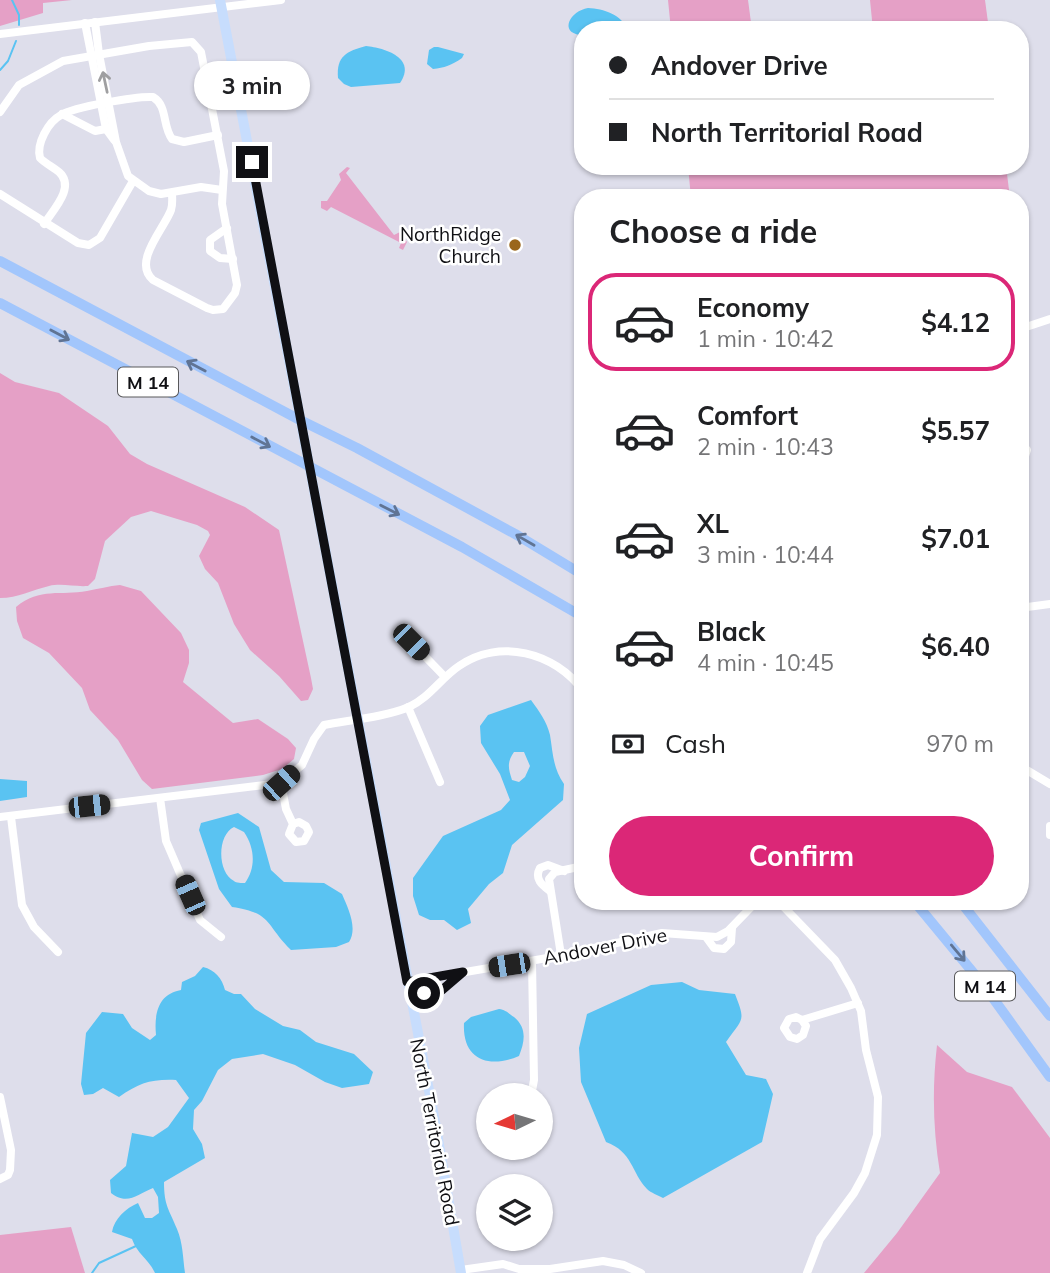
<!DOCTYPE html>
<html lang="en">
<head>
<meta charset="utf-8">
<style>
	:root { --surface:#fff; --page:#f6f6f6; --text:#202124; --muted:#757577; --line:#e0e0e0; --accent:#db2777 }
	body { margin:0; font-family:Mulish,sans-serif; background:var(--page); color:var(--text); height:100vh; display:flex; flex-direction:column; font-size:26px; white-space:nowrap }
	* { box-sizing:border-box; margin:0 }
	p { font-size:23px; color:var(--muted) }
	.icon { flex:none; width:38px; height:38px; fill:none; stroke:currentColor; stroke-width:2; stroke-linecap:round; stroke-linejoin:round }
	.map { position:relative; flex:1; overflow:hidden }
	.sheet { position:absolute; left:574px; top:189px; width:455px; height:721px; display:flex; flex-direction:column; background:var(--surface); border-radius:28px; box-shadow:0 2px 5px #0004 }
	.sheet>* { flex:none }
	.top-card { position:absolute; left:574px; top:21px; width:455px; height:154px; border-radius:28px; box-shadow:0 2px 5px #0004; display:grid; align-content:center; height:154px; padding:0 35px; background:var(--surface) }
	.needle { width:46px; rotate:265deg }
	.tools { position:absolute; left:476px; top:1083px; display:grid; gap:14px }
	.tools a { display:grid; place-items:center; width:77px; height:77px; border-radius:50%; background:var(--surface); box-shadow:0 2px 5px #0004; font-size:35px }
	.end { position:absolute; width:32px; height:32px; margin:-16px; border:9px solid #101014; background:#fff; box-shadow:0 0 0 4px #fff }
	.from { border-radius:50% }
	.bubble { position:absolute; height:49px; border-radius:24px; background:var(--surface); box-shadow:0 2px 5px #0004; font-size:23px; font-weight:700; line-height:49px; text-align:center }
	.car { position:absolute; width:21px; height:42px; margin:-21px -10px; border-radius:9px; box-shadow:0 0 5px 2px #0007; background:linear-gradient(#222 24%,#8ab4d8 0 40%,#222 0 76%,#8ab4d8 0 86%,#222 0) }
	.top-card b { display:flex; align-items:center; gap:24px; height:66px; font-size:26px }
	.top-card b+b { border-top:2px solid var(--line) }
	.top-card i { width:18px; height:18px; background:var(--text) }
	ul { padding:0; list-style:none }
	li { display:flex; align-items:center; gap:21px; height:98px; margin:0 14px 10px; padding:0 21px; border:4px solid transparent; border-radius:28px }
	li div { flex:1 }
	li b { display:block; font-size:26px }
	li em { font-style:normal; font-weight:700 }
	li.selected { border-color:var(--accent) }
	li>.icon { width:63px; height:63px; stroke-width:1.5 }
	h2 { padding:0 35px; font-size:32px; line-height:84px }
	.pay { display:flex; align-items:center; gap:18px; height:77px; padding:0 35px; font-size:26px }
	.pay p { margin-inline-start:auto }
	.primary-button { display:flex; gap:14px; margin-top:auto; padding:14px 35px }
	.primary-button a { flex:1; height:80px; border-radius:42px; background:var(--accent); color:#fff; font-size:28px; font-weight:700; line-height:80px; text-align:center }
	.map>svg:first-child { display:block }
	.green { fill:#e5a0c6 }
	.water { fill:#5ac3f2; fill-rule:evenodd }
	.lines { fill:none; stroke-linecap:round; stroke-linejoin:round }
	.stream { stroke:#5ac3f2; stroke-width:2 }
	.minor { stroke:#fff; stroke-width:8 }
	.major { stroke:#c7ddfd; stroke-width:10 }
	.highway { stroke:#a2c6fc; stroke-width:10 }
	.oneway { stroke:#9f9fa1 }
	.oneway2 { stroke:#607494 }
	.route { stroke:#101014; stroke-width:9 }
	.poi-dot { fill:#9a661c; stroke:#fff; stroke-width:2.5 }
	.labels { text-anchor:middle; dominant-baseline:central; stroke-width:5; stroke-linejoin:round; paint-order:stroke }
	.shield { fill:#fff; stroke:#58585a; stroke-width:2 }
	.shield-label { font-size:18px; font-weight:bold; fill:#101014 }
	.poi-label { font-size:19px; fill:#101014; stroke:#fff; text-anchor:end }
	.street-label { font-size:19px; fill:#101014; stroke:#fff }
</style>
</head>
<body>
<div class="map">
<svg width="1050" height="1273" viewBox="0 0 1050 1273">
	<rect width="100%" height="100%" fill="#dedeeb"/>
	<g class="green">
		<path d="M0 0H72L43 3V13L0 26Z"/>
		<path d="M668 0H748L752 30H671Z"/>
		<path d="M870 0H985L989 30H873Z"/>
		<path d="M688 166H1006L1010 198H691Z"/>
		<path d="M347 167 350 168 346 173 394 235 400 232 407 242 403 250 399 248 401 243 331 207 327 211 321 208V201H327L341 180 339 174Z"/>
		<path d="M0 373 15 382 59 393 108 426 130 454 147 464 245 507 279 530 311 678 313 689 308 700 301 701 279 676 250 650 234 624 218 583 205 569 199 556 210 535 208 531 197 525 151 511 131 517 105 541 95 579 88 586C74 587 62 583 49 586 32 590 18 598 0 598Z"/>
		<path d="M120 585 141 591 181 633 189 650V663L183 682 233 723 258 719 288 739 296 748 294 759 282 769 263 775 152 789 142 780 118 740 90 710 82 688 49 653 23 638 17 621 16 607C40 587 61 596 87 591 98 589 109 586 120 585Z"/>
		<path d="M937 1045 967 1072 1012 1087 1050 1138V1273H864L897 1233 940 1173C933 1130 932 1089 937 1045Z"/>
		<path d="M71 1227 85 1273H0V1235Z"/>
	</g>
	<g class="water">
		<path d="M588 8C604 9 621 14 628 30H583V38L580 35C559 32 570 11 588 8Z"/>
		<path d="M366 46C385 48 417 58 400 83L351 87 344 84 338 78C336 56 347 51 366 46Z"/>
		<path d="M434 47H438L464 54 462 58C452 65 444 68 433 69L427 64 429 50Z"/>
		<path d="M531 700C539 711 547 722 550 735 553 754 553 768 564 784L563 800 512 845 503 873 489 884 468 909 471 923 457 930 444 920H430L419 915 413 896V878L443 836 501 810 510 800 500 774 481 743 480 726 488 715ZM514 752H524L530 766 525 777 519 782 512 780C508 768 507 762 514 752Z"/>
		<path d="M0 779 27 781V797L0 801Z"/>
		<path d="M238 813 259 827 271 870 284 882 324 883 342 894C348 908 358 928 349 942L336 947 291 950C265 925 273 913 232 907L219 889 199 830 201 823ZM234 827 244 832C255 848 256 868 245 883 242 883 236 883 234 881 217 872 217 835 234 827Z"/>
		<path d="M203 967C215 970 222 978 225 990L234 994H241L255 1009 283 1026 300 1030 316 1042 354 1054 373 1072 369 1084 342 1088 325 1082 295 1065 263 1054 232 1059 218 1070 202 1101 194 1110 193 1129 202 1144 205 1158 164 1182C164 1206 169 1209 177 1229 183 1243 183 1259 185 1273H155C148 1258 137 1254 132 1239L112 1232C114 1219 126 1208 138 1203L145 1218H152L159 1213 158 1197 153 1188C137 1194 128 1206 111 1193L110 1180 126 1166 132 1133 153 1137 168 1127 189 1098 176 1080C151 1079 139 1083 119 1097L103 1088 93 1094 84 1095 81 1084 86 1033 102 1012 123 1014 132 1028 150 1040 156 1035C154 1014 158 994 181 990L182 982 195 976Z"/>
		<path d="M682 982 699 990 735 994C746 1022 743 1018 726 1042L746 1075 766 1079 773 1094 762 1142 663 1198C658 1195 651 1193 647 1189 631 1172 633 1152 606 1142L581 1082 579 1048 587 1014 651 985Z"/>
		<path d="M499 1009C506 1010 508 1013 514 1017 527 1028 525 1041 519 1056 489 1069 462 1060 464 1023L471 1017Z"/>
	</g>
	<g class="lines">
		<g class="stream">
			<path d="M12 0 19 15V25"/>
			<path d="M0 70 8 61 16 41"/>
			<path d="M92 1273 99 1263 136 1246"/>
		</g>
		<g class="minor">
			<path d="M95 22 99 54 116 142 128 176 149 191 161 194 201 187 222 190"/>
			<path d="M85 23 106 129 114 140"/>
			<path d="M0 34 281 0"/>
			<path d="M0 112 19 85 63 61 149 46 192 42 201 52 224 171 222 204 237 285 235 293 223 309 213 310 207 308 153 280C132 262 164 229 171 210 173 204 172 198 172 193"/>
			<path d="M62 114 95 131 106 129"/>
			<path d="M0 194 78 243 89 245 100 238 133 181"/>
			<path d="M44 224C53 210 76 187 59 172 53 167 46 164 40 158 36 144 48 122 61 115 74 107 136 96 153 97 168 106 162 126 172 139L184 142 218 135"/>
			<path d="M227 228 210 240V251L220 258 233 259"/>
			<path d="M1020 329 1050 319"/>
			<path d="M1020 442 1027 450 1025 456 1020 460"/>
			<path d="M1020 608 1050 604"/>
			<path d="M411 642 445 677"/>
			<path d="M408 707 440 782"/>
			<path d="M1020 766 1050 784"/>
			<path d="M281 783 286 809 293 824 289 834 296 842 304 841 309 832 306 826 299 822 293 824"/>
			<path d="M160 798 166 841 200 920 221 937"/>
			<path d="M0 817 281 783 302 765 314 739 324 725C350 720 385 717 409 707 429 698 441 678 459 666 499 638 555 652 583 691"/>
			<path d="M11 817 22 905 34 927 58 952"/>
			<path d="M1050 826V835"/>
			<path d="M550 891C542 885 534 879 540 868L548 865 564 871"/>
			<path d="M778 901 835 960 851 988 861 1011 866 1050 878 1097 877 1135 865 1173 854 1193 820 1239 807 1273"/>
			<path d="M706 937 714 948 724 949 731 942 732 928"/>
			<path d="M561 955 549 879 555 872 583 866"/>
			<path d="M407 982 553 957 662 933 717 937 728 931 757 901"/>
			<path d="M410 996 442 990 463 972"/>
			<path d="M802 1020 806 1026 803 1035 797 1039 790 1037 784 1028 789 1019 796 1017 802 1020 858 1003"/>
			<path d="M531 1096 534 1080 532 961"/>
			<path d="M0 1097 11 1150 10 1170 8 1175 0 1179"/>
			<path d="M461 1270 503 1264 519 1269H550L603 1261 624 1265 641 1273"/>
		</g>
		<path class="major" d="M220 0 436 1127 461 1273"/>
		<g class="highway">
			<path d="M0 261 298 419 357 448 517 535 583 575"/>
			<path d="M0 303 462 547 583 617"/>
			<path d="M914 901 985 987 1050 1077"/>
			<path d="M960 901 1050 1016"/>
		</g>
	</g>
	<defs><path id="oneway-shaft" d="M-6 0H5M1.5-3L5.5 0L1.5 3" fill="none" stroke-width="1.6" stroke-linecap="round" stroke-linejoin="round" transform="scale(1.75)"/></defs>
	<use class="oneway" href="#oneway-shaft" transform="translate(105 82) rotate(-102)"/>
	<g class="oneway2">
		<use href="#oneway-shaft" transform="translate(60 335) rotate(28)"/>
		<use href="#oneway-shaft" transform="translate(196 366) rotate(-152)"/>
		<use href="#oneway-shaft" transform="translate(261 442) rotate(28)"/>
		<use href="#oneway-shaft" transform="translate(390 510) rotate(27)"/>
		<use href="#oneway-shaft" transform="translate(525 540) rotate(-150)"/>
		<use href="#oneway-shaft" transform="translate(958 953) rotate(50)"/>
	</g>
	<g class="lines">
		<path class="route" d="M252 162 407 982 463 972 442 990 424 993"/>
	</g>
	<circle class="poi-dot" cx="515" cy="245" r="7"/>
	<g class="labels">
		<g class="shield">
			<rect x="118" y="367.5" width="60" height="29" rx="5"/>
			<rect x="955" y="971.5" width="60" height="29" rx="5"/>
		</g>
		<g class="shield-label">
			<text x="148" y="382">M 14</text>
			<text x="985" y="986">M 14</text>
		</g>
		<g class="poi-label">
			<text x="501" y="234">NorthRidge<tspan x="501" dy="22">Church</tspan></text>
		</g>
		<g class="street-label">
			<text transform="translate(605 946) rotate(-11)">Andover Drive</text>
			<text transform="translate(435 1132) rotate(79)">North Territorial Road</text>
		</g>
	</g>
</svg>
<div class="tools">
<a><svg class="needle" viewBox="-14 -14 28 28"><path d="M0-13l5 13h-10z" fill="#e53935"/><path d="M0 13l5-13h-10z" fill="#757577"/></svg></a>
<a><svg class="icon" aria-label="layers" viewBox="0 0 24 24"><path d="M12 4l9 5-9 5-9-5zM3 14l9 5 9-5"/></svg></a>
</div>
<i class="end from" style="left:424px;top:993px"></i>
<i class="end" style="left:252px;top:162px"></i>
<div class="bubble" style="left:194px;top:61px;width:116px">3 min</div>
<i class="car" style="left:411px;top:642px;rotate:135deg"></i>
<i class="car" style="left:281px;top:783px;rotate:48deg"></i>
<i class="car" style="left:89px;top:806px;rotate:84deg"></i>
<i class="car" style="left:190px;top:895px;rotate:336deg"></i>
<i class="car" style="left:509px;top:965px;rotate:261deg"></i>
<div class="top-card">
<b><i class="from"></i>Andover Drive</b>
<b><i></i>North Territorial Road</b>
</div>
<section class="sheet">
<h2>Choose a ride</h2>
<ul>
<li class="selected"><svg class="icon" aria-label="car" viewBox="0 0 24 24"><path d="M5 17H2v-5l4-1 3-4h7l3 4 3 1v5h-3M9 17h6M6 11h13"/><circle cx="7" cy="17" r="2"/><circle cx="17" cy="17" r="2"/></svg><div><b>Economy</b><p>1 min · 10:42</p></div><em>$4.12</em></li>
<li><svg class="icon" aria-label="car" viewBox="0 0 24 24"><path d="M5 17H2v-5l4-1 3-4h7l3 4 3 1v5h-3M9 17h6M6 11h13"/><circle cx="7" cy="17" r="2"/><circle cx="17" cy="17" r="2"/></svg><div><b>Comfort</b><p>2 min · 10:43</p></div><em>$5.57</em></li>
<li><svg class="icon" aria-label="car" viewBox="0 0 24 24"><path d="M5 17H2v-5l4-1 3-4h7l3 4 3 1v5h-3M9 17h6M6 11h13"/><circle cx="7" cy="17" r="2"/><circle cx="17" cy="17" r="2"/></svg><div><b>XL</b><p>3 min · 10:44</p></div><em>$7.01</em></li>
<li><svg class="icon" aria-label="car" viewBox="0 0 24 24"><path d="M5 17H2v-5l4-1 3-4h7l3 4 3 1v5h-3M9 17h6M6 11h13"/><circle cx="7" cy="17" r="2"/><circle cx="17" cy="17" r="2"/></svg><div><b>Black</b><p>4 min · 10:45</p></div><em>$6.40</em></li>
</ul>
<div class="pay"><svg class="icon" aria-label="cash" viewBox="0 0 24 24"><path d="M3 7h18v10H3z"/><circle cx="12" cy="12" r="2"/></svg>Cash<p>970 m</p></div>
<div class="primary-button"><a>Confirm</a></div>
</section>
</div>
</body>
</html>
